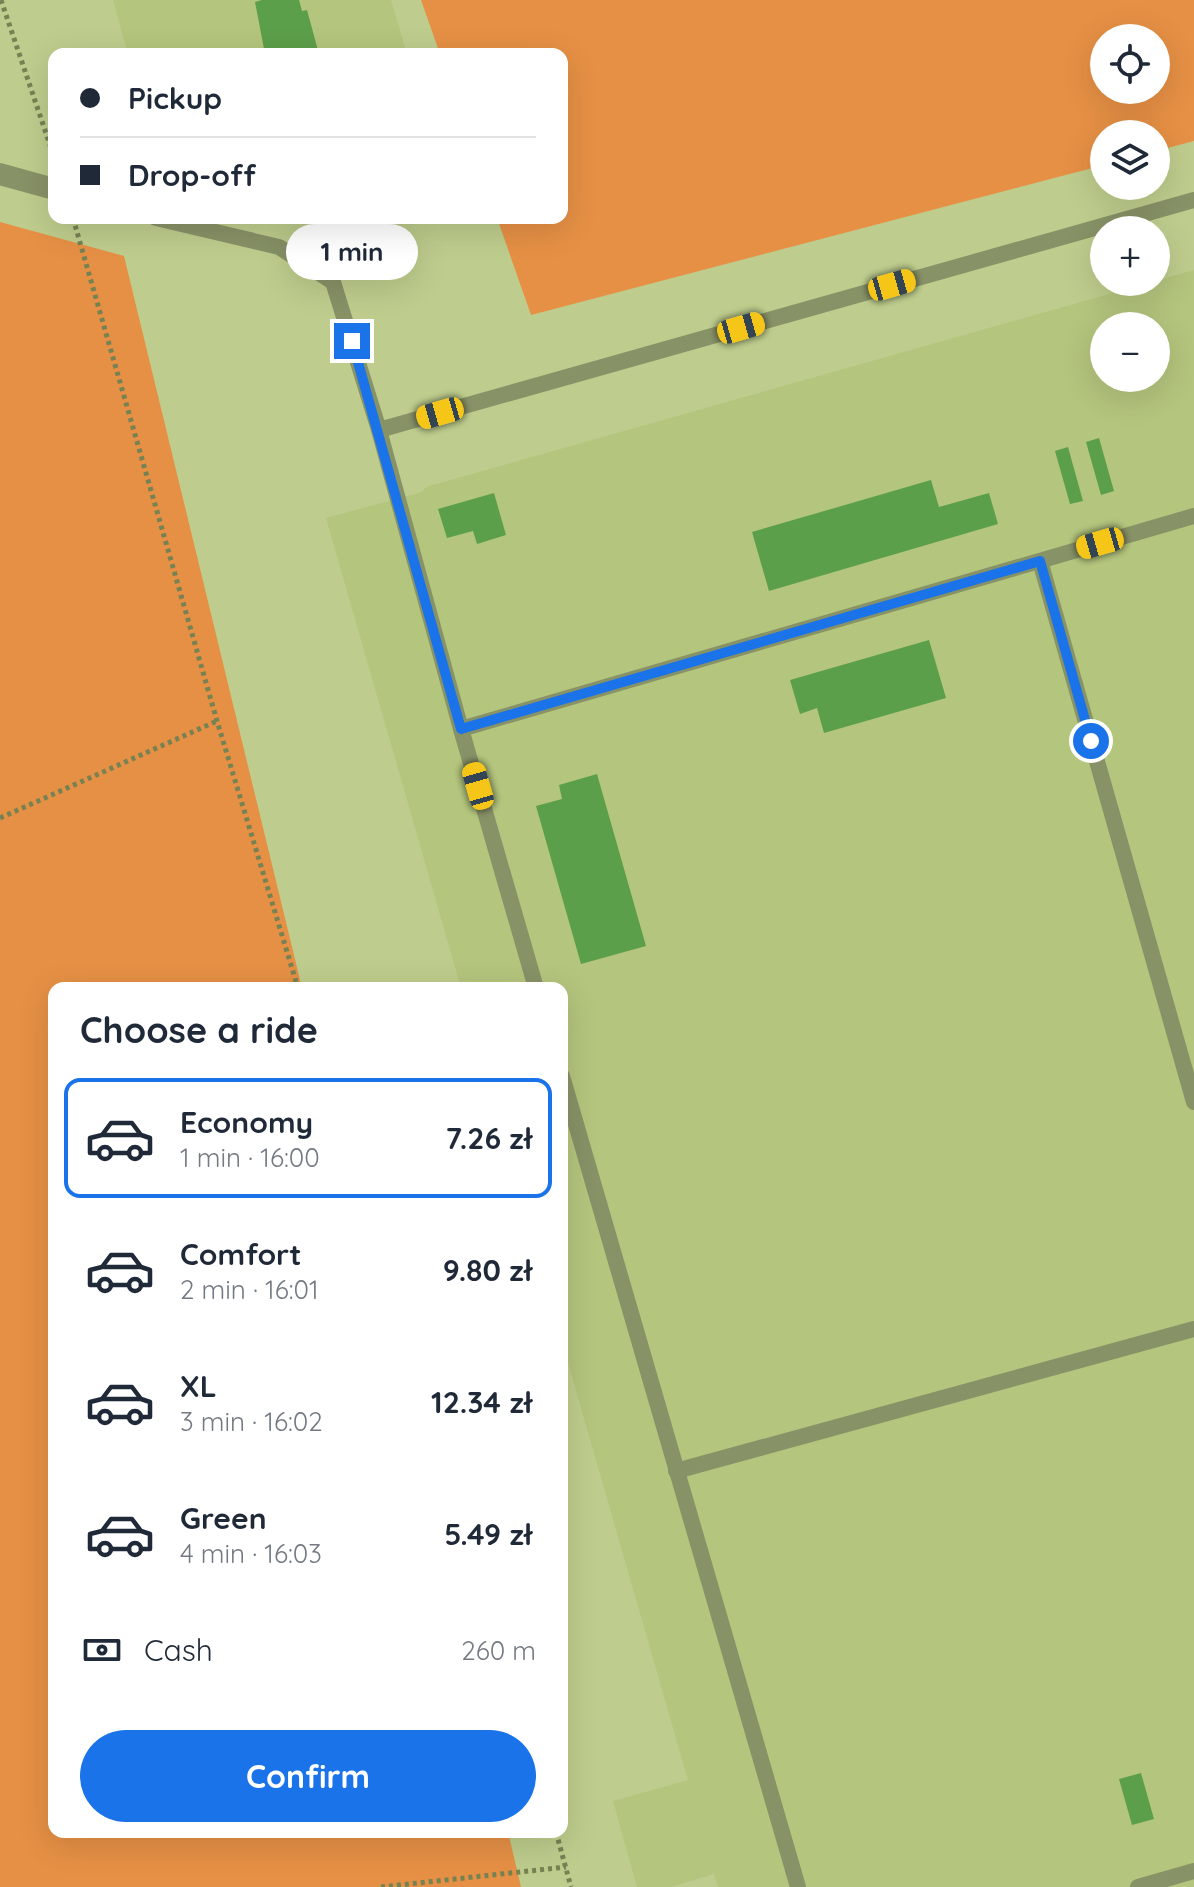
<!DOCTYPE html>
<html lang="en">
<head>
<meta charset="utf-8">
<style>
	:root { --surface:#fff; --page:#f6f6f7; --text:#1f2937; --muted:#747a83; --line:#e0e1e3; --accent:#1a73e8 }
	body { margin:0; font-family:Quicksand,sans-serif; background:var(--page); color:var(--text); height:100vh; display:flex; flex-direction:column; font-size:30px; white-space:nowrap }
	* { box-sizing:border-box; margin:0 }
	p { font-size:26px; color:var(--muted) }
	.icon { flex:none; width:44px; height:44px; fill:none; stroke:currentColor; stroke-width:2; stroke-linecap:round; stroke-linejoin:round }
	.map { position:relative; flex:1; overflow:hidden }
	.panel { position:absolute; left:48px; top:982px; width:520px; height:856px; display:flex; flex-direction:column; background:var(--surface); border-radius:16px; box-shadow:0 8px 32px #0002 }
	.panel>* { flex:none }
	.banner { position:absolute; left:48px; top:48px; width:520px; height:176px; border-radius:16px; box-shadow:0 8px 32px #0002; display:grid; align-content:center; height:176px; padding:0 32px; background:var(--surface) }
	.controls { position:absolute; left:1090px; top:24px; display:grid; gap:16px }
	.controls a { display:grid; place-items:center; width:80px; height:80px; border-radius:50%; background:var(--surface); box-shadow:0 8px 32px #0002; font-size:40px }
	.end { position:absolute; width:36px; height:36px; margin:-18px; border:10px solid #1a73e8; background:#fff; box-shadow:0 0 0 4px #fff }
	.from { border-radius:50% }
	.bubble { position:absolute; height:56px; border-radius:28px; background:var(--surface); box-shadow:0 8px 32px #0002; font-size:26px; font-weight:800; line-height:56px; text-align:center }
	.car { position:absolute; width:24px; height:48px; margin:-24px -12px; border-radius:10px; box-shadow:0 0 6px 2px #0007; background:linear-gradient(#f5c518 24%,#345 0 40%,#f5c518 0 76%,#345 0 86%,#f5c518 0) }
	.banner b { display:flex; align-items:center; gap:28px; height:76px; font-size:30px }
	.banner b+b { border-top:2px solid var(--line) }
	.banner i { width:20px; height:20px; background:var(--text) }
	ul { padding:0; list-style:none }
	li { display:flex; align-items:center; gap:24px; height:120px; margin:0 16px 12px; padding:0 16px; border:4px solid transparent; border-radius:16px }
	li div { flex:1 }
	li b { display:block; font-size:30px }
	li em { font-style:normal; font-weight:800 }
	li.active { border-color:var(--accent) }
	li>.icon { width:72px; height:72px; stroke-width:1.5 }
	h2 { padding:0 32px; font-size:36px; line-height:96px }
	.pay { display:flex; align-items:center; gap:20px; height:88px; padding:0 32px; font-size:30px }
	.pay p { margin-inline-start:auto }
	.button { display:flex; gap:16px; margin-top:auto; padding:16px 32px }
	.button a { flex:1; height:92px; border-radius:48px; background:var(--accent); color:#fff; font-size:32px; font-weight:800; line-height:92px; text-align:center }
	.map>svg:first-child { display:block }
	.built { fill:#b4c57d; fill-rule:evenodd }
	.green { fill:#e69045; fill-rule:evenodd }
	.building { fill:#5c9f4a }
	.lines { fill:none; stroke-linecap:round; stroke-linejoin:round }
	.path { stroke:#778253; stroke-width:5; stroke-dasharray:4 4; stroke-linecap:butt }
	.service { stroke:#889267; stroke-width:16 }
	.minor { stroke:#889267; stroke-width:22 }
	.route { stroke:#1a73e8; stroke-width:10 }
</style>
</head>
<body>
<div class="map">
<svg width="1194" height="1887" viewBox="0 0 1194 1887">
	<rect width="100%" height="100%" fill="#becd8d"/>
	<g class="built">
		<path d="M113 0H391L407 54H128Z"/>
		<path d="M1194 270V1887H718L714 1874 671 1887H637L613 1801 688 1780 562 1342V988H461L326 518 422 492 426 487ZM1104 326H1156V378H1104Z"/>
	</g>
	<g class="green">
		<path d="M421 0H1194V141L1156 151V134H1104V165L531 315 497 218H562V54H440ZM1104 38H1156V90H1104Z"/>
		<path d="M0 222 124 256 302 988H54V1832H508L521 1887H0Z"/>
	</g>
	<g class="building">
		<path d="M262 0H299L302 11 307 10 319 54H265L255 2Z"/>
		<path d="M1099 438 1114 491 1101 495 1086 442Z"/>
		<path d="M1068 447 1083 501 1070 504 1055 451Z"/>
		<path d="M931 480 939 507 989 493 998 524 769 591 752 532Z"/>
		<path d="M494 493 506 535 477 544 473 531 447 538 438 509Z"/>
		<path d="M929 640 946 698 824 733 817 708 800 714 790 680Z"/>
		<path d="M597 774 646 946 581 964 536 806 562 799 559 785Z"/>
		<path d="M1141 1773 1154 1819 1132 1825 1119 1779Z"/>
	</g>
	<g class="lines">
		<g class="path">
			<path d="M1 0 54 157"/>
			<path d="M73 218 217 721 298 988"/>
			<path d="M0 818 217 721"/>
			<path d="M556 1832 571 1887"/>
			<path d="M381 1887 566 1867"/>
		</g>
		<g class="service">
			<path d="M156 218 279 247 333 282 379 430 1194 200"/>
			<path d="M379 430 461 729 1194 516"/>
			<path d="M1040 561 1194 1102"/>
			<path d="M461 729 536 988"/>
			<path d="M562 1076 798 1887"/>
			<path d="M676 1471 1194 1329"/>
			<path d="M1138 1887 1194 1871"/>
		</g>
		<path class="minor" d="M0 174 54 189"/>
	</g>
	<g class="lines">
		<path class="route" d="M352 341 461 729 1040 561 1091 741"/>
	</g>
</svg>
<div class="controls">
<a><svg class="icon" aria-label="locate" viewBox="0 0 24 24"><circle cx="12" cy="12" r="6"/><path d="M12 2v4M12 18v4M2 12h4M18 12h4"/></svg></a>
<a><svg class="icon" aria-label="layers" viewBox="0 0 24 24"><path d="M12 4l9 5-9 5-9-5zM3 14l9 5 9-5"/></svg></a>
<a>+</a>
<a>−</a>
</div>
<i class="end from" style="left:1091px;top:741px"></i>
<i class="end" style="left:352px;top:341px"></i>
<div class="bubble" style="left:286px;top:224px;width:132px">1 min</div>
<i class="car" style="left:892px;top:285px;rotate:74deg"></i>
<i class="car" style="left:741px;top:328px;rotate:74deg"></i>
<i class="car" style="left:440px;top:413px;rotate:254deg"></i>
<i class="car" style="left:1100px;top:543px;rotate:254deg"></i>
<i class="car" style="left:478px;top:786px;rotate:344deg"></i>
<div class="banner">
<b><i class="from"></i>Pickup</b>
<b><i></i>Drop-off</b>
</div>
<section class="panel">
<h2>Choose a ride</h2>
<ul>
<li class="active"><svg class="icon" aria-label="car" viewBox="0 0 24 24"><path d="M5 17H2v-5l4-1 3-4h7l3 4 3 1v5h-3M9 17h6M6 11h13"/><circle cx="7" cy="17" r="2"/><circle cx="17" cy="17" r="2"/></svg><div><b>Economy</b><p>1 min · 16:00</p></div><em>7.26 zł</em></li>
<li><svg class="icon" aria-label="car" viewBox="0 0 24 24"><path d="M5 17H2v-5l4-1 3-4h7l3 4 3 1v5h-3M9 17h6M6 11h13"/><circle cx="7" cy="17" r="2"/><circle cx="17" cy="17" r="2"/></svg><div><b>Comfort</b><p>2 min · 16:01</p></div><em>9.80 zł</em></li>
<li><svg class="icon" aria-label="car" viewBox="0 0 24 24"><path d="M5 17H2v-5l4-1 3-4h7l3 4 3 1v5h-3M9 17h6M6 11h13"/><circle cx="7" cy="17" r="2"/><circle cx="17" cy="17" r="2"/></svg><div><b>XL</b><p>3 min · 16:02</p></div><em>12.34 zł</em></li>
<li><svg class="icon" aria-label="car" viewBox="0 0 24 24"><path d="M5 17H2v-5l4-1 3-4h7l3 4 3 1v5h-3M9 17h6M6 11h13"/><circle cx="7" cy="17" r="2"/><circle cx="17" cy="17" r="2"/></svg><div><b>Green</b><p>4 min · 16:03</p></div><em>5.49 zł</em></li>
</ul>
<div class="pay"><svg class="icon" aria-label="cash" viewBox="0 0 24 24"><path d="M3 7h18v10H3z"/><circle cx="12" cy="12" r="2"/></svg>Cash<p>260 m</p></div>
<div class="button"><a>Confirm</a></div>
</section>
</div>
</body>
</html>
